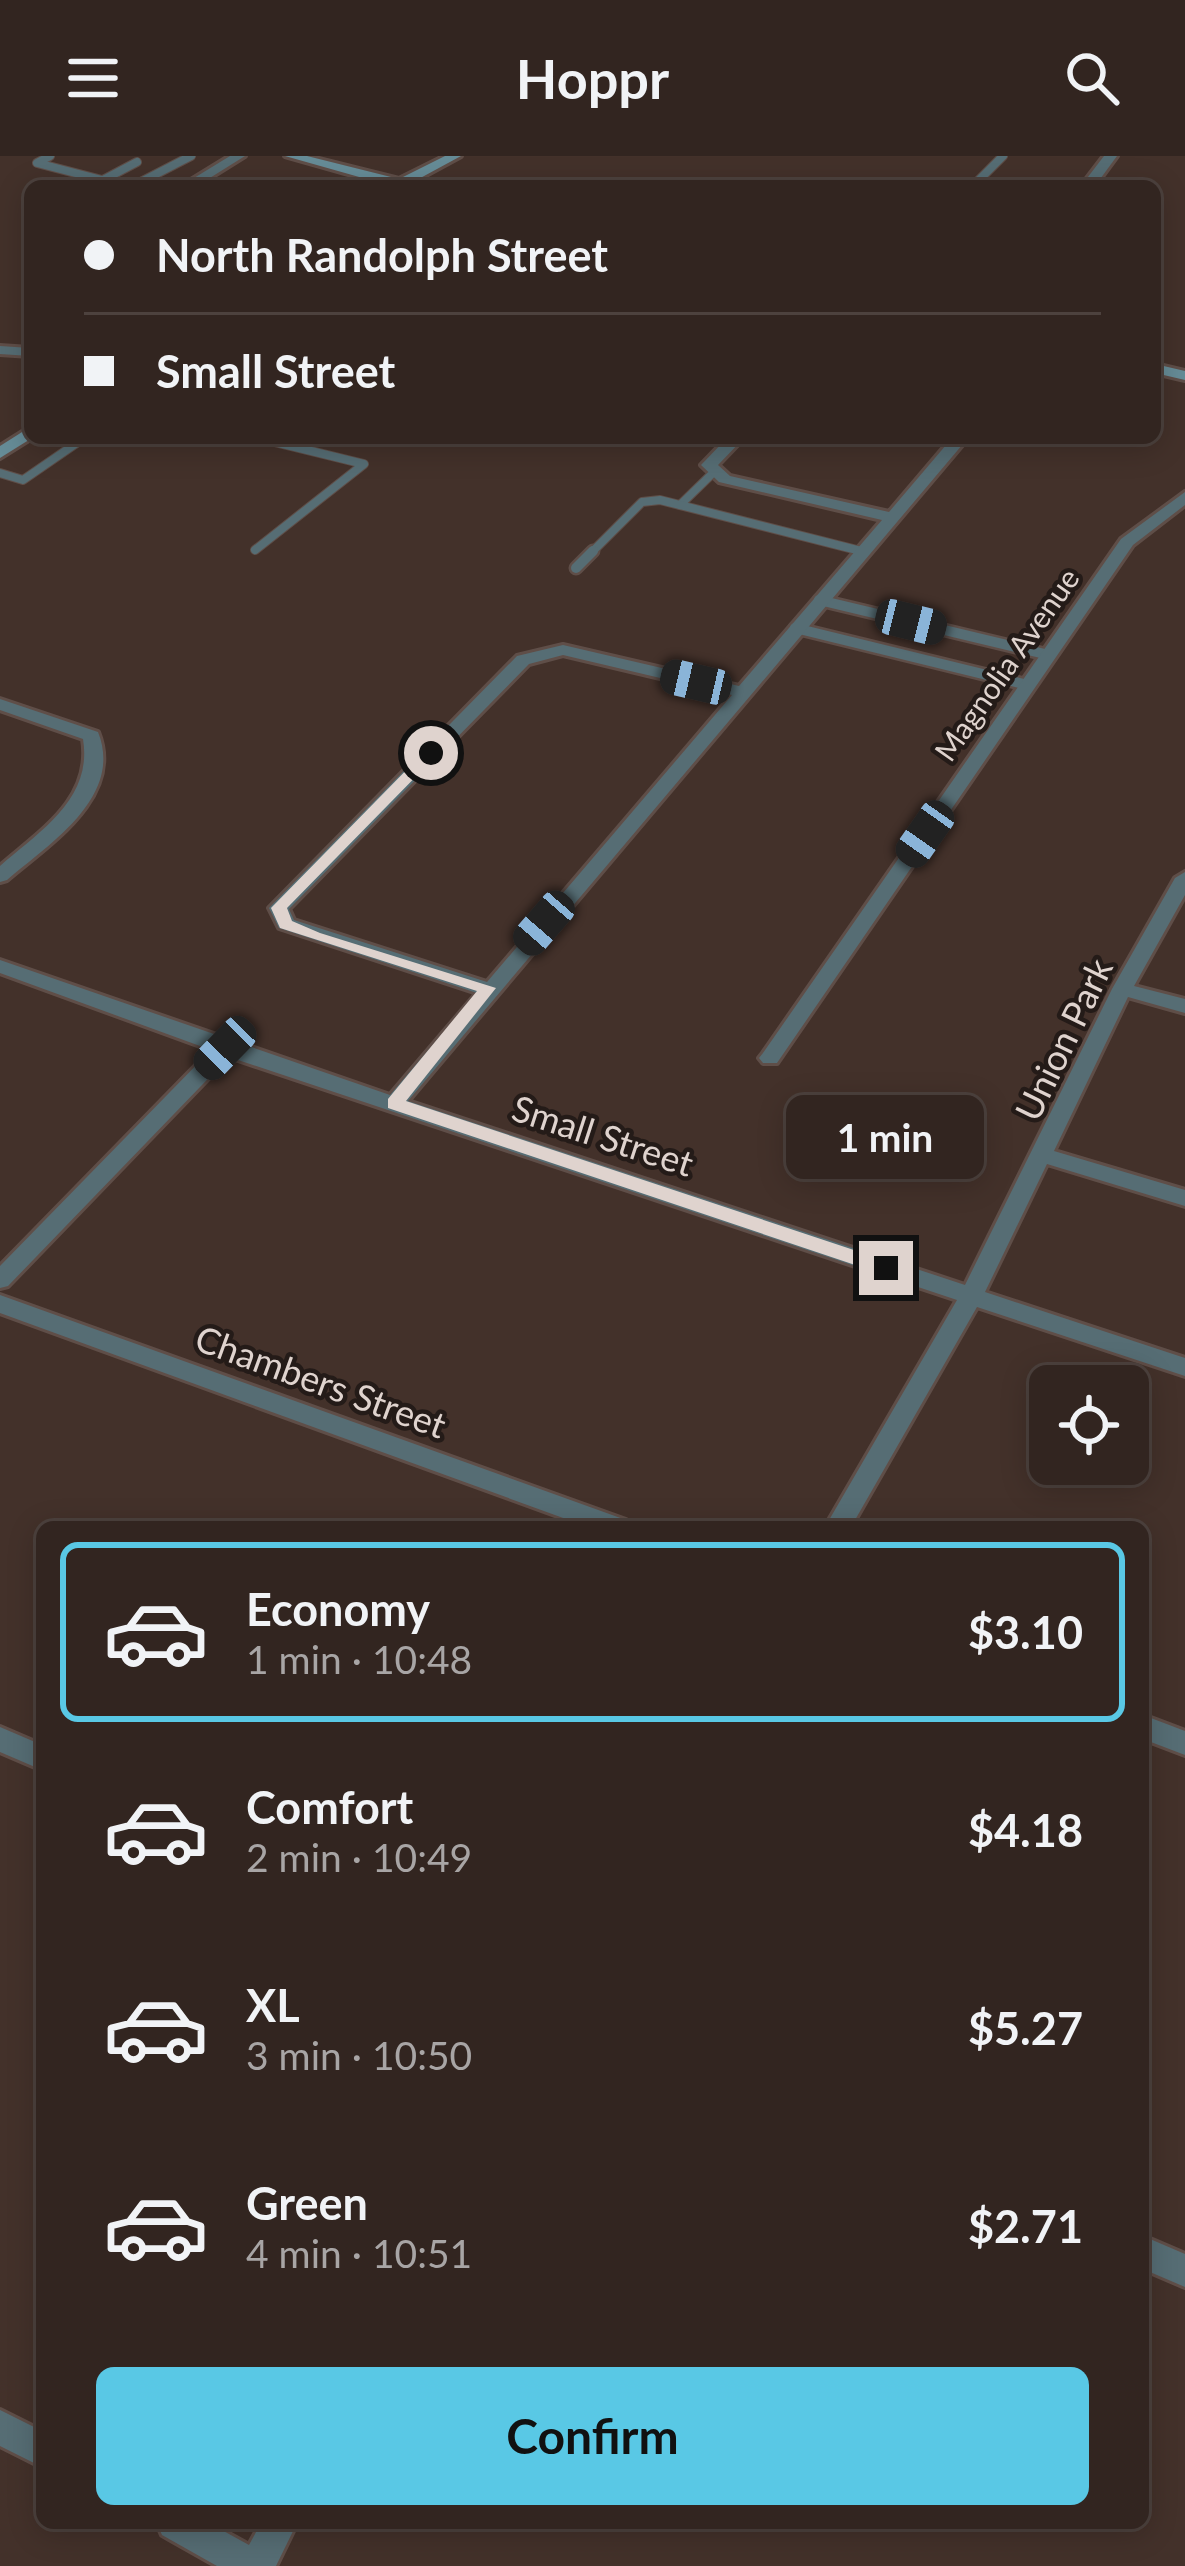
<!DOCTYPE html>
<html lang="en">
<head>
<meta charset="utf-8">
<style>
	:root { --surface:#322520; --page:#3d312d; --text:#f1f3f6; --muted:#a8a5a5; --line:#4d423e; --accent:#59c8e5 }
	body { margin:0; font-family:Lato,sans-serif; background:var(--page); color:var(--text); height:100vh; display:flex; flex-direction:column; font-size:45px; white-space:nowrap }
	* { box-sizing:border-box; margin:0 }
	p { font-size:39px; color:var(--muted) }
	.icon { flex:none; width:66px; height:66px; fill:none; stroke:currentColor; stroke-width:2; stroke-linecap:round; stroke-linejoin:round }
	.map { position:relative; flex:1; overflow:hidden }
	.sheet { position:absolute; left:36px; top:1365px; width:1113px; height:1008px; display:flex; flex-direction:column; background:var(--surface); border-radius:18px; box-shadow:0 6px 30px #0003,0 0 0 3px var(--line) }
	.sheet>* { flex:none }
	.hud { position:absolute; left:24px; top:24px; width:1137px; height:264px; border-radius:18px; box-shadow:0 6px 30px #0003,0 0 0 3px var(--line); display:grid; align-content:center; height:264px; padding:0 60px; background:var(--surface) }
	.tools { position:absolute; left:1029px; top:1209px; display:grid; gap:24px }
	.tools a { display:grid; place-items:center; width:120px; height:120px; border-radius:18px; background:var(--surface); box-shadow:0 6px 30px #0003,0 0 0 3px var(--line); font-size:60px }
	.end { position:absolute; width:54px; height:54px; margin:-27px; border:15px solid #dfd3ce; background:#111; box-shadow:0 0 0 6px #111 }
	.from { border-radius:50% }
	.bubble { position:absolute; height:84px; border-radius:18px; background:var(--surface); box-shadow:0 6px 30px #0003,0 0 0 3px var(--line); font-size:39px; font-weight:700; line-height:84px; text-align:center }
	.car { position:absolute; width:36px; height:72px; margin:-36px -18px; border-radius:15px; box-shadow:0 0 9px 3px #0007; background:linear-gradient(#222 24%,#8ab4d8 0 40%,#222 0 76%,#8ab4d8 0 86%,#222 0) }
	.hud b { display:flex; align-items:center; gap:42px; height:114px; font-size:45px }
	.hud b+b { border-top:3px solid var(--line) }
	.hud i { width:30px; height:30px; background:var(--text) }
	ul { padding:21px 0 0; list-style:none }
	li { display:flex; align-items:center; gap:36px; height:180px; margin:0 24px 18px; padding:0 36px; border:6px solid transparent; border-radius:18px }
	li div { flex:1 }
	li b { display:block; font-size:45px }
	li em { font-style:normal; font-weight:700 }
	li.current { border-color:var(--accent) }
	li>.icon { width:108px; height:108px; stroke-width:1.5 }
	.button { display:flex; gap:24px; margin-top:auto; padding:24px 60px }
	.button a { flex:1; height:138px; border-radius:18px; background:var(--accent); color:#111; font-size:48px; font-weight:700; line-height:138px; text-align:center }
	header { display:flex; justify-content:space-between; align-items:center; height:156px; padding:0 60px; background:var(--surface); font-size:54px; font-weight:700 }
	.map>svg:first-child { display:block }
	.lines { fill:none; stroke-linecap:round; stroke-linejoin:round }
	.lane-far1-casing { stroke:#5f4e48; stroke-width:10 }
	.lane-casing { stroke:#5f4e48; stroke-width:15 }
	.street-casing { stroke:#5f4e48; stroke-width:6 }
	.secondary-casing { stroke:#5f4e48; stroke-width:6 }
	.lane-far1 { stroke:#566d74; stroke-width:8 }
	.lane { stroke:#566d74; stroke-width:10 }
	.street { fill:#566d74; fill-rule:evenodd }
	.secondary { fill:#668c97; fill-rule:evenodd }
	.route { fill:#dfd3ce }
	.labels { text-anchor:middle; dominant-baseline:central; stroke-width:9; stroke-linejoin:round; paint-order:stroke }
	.far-street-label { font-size:30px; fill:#dfd3ce; stroke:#241b18 }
	.street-label { font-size:36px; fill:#dfd3ce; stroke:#241b18 }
</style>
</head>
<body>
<header><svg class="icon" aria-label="menu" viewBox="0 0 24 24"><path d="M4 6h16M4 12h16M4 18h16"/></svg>Hoppr<svg class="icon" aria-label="search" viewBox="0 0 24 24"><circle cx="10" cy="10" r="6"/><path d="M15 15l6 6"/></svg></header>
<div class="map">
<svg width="1185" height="2410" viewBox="0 0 1185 2410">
	<rect width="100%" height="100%" fill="#43312a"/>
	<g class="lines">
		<defs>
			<g id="lane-far1">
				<path d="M50 0 37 7 125 30"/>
				<path d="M103 24 137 6"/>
				<path d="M133 30 191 0"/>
				<path d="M973 30 1003 0"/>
				<path d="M0 317 23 324 84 282"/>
				<path d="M680 349 716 314"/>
				<path d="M255 394 364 308 258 282"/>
				<path d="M590 398 642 346 660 344 861 395"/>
			</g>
			<g id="lane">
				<path d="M576 412 593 395"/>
				<path d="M819 444 1049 499"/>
				<path d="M795 472 1028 529"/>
			</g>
			<g id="street">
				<path d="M230 0H245L197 30H181Z"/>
				<path d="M1104 0H1117L1095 30H1081Z"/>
				<path d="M0 190 30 192V200L0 198Z"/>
				<path d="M727 282H744L718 309 730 320 889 356 952 282H968L408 945 965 1129 1112 833 1175 722 1185 716V739L1134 830 1185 843V857L1128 841 1054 995 1185 1034V1050L1047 1008 985 1136 1185 1202V1220L977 1151 851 1371H825L957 1144 229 901 8 1130 0 1132V1110L211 894 0 817V804L390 939 477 837 279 772 269 752 517 500 563 489 739 530 882 364 719 326 701 309ZM563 499 732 539 487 826 294 764 289 753 529 508Z"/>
				<path d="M1185 336V349L1133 389 777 907H763L759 902 763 897 1121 383Z"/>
				<path d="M0 543 98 576C124 641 49 688 7 724L0 726V710C40 675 93 643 83 583L0 554Z"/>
				<path d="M0 1139 626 1364 630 1371H588L0 1157Z"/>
				<path d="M1143 1559 1185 1575V1599L1143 1583Z"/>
				<path d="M0 1571 42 1589V1614L0 1596Z"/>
				<path d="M1143 2080 1185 2098V2131L1143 2113Z"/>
				<path d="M0 2254 42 2275V2311L0 2290Z"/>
				<path d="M157 2367H209L249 2389 261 2367H297L276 2410H217L162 2379Z"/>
			</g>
			<g id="secondary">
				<path d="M285 0H307L399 23 445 0H461L413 26 419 30H391Z"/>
				<path d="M1155 208 1185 215V224L1155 217Z"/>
				<path d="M30 271 32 282 0 302V290Z"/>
			</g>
		</defs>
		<use href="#lane-far1" class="lane-far1-casing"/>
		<use href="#lane" class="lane-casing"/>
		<use href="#street" class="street-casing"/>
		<use href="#secondary" class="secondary-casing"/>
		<use href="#lane-far1" class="lane-far1"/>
		<use href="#lane" class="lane"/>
		<use href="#street" class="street"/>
		<use href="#secondary" class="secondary"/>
	</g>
	<path class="route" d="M426 594 439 597 287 752 292 765 320 777 496 832 406 945 893 1107V1117H879L388 952V943L477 835 280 772 271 752Z"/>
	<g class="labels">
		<g class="far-street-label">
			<text transform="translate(1006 508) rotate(-55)">Magnolia Avenue</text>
		</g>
		<g class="street-label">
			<text transform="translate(1063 883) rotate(-64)">Union Park</text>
			<text transform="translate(603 979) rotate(18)">Small Street</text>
			<text transform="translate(321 1225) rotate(20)">Chambers Street</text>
		</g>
	</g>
</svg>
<div class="tools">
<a><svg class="icon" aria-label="locate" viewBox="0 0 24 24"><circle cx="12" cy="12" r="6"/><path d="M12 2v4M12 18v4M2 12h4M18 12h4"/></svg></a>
</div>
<i class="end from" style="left:431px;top:597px"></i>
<i class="end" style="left:886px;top:1112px"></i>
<div class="bubble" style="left:786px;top:939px;width:198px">1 min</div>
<i class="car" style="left:911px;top:466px;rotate:104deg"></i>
<i class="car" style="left:696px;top:526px;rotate:283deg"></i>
<i class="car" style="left:925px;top:678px;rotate:215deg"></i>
<i class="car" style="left:544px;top:767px;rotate:221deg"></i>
<i class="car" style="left:225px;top:892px;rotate:224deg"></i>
<div class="hud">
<b><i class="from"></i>North Randolph Street</b>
<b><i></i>Small Street</b>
</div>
<section class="sheet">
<ul>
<li class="current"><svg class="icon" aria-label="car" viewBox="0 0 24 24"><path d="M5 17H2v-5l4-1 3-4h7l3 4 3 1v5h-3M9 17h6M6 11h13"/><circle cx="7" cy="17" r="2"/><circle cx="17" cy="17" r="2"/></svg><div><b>Economy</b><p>1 min · 10:48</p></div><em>$3.10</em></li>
<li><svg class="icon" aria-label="car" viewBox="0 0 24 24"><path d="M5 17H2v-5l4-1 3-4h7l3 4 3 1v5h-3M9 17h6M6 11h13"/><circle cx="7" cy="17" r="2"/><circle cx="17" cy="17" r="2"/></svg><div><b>Comfort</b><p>2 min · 10:49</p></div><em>$4.18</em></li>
<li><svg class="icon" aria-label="car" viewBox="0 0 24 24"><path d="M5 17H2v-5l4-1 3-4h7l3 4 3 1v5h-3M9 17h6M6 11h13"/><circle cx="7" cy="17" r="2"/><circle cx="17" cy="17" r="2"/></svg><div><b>XL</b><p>3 min · 10:50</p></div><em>$5.27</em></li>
<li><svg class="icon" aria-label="car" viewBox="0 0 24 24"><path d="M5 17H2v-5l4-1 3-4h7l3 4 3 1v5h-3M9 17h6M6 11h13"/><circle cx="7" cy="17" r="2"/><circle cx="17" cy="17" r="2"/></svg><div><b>Green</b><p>4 min · 10:51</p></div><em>$2.71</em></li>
</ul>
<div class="button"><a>Confirm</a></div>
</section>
</div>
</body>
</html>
